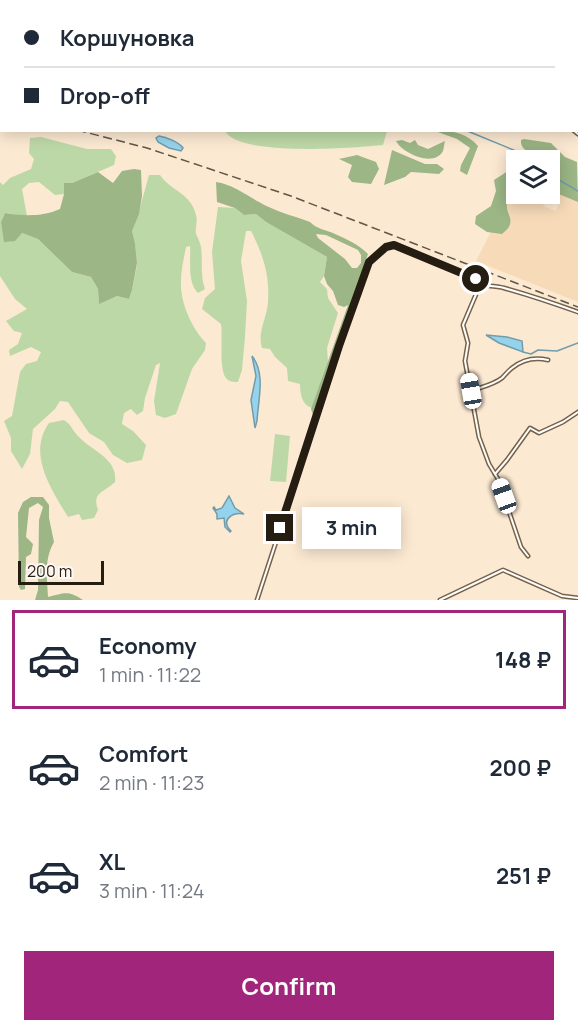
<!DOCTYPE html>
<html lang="en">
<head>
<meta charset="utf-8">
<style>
	:root { --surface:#fff; --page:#f2f2f3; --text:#1f2937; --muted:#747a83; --line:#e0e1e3; --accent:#a0257b }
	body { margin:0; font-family:Manrope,sans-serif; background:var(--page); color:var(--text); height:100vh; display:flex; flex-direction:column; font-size:22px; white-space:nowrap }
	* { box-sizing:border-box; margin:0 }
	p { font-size:20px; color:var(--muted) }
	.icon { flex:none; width:33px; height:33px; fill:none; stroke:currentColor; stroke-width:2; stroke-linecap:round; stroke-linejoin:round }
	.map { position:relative; height:600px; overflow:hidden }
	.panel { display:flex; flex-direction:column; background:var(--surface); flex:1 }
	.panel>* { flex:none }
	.top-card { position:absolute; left:0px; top:0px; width:579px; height:132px; box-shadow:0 3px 15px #0003; display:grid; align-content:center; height:132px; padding:0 24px; background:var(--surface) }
	.controls { position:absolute; left:506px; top:150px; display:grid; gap:12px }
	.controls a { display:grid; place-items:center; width:54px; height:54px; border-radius:0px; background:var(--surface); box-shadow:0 3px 15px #0003; font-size:30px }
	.scale { position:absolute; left:18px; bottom:15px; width:86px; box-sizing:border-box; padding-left:6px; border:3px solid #251c12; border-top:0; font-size:16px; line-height:21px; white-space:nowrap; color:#251c12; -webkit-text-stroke:4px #fdf8f3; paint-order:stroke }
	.end { position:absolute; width:27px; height:27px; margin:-14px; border:8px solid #251c12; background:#fff; box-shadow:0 0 0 3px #fff }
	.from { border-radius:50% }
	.bubble { position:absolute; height:42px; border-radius:0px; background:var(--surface); box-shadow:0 3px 15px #0003; font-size:20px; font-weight:700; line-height:42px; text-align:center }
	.car { position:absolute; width:18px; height:36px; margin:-18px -9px; border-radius:8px; box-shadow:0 0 4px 2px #0007; background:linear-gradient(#fff 24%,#345 0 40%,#fff 0 76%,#345 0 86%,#fff 0) }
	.top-card b { display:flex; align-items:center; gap:21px; height:57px; font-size:22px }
	.top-card b+b { border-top:2px solid var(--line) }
	.top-card i { width:15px; height:15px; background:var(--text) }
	ul { padding:10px 0 0; list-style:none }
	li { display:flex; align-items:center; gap:18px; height:99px; margin:0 12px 9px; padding:0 12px; border:3px solid transparent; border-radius:0px }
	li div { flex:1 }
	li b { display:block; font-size:22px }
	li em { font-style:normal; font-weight:700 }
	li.current { border-color:var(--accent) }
	li>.icon { width:54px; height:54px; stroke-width:1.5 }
	.primary-button { display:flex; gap:12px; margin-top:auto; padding:12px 24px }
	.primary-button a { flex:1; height:69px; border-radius:0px; background:var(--accent); color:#fff; font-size:24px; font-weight:700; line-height:69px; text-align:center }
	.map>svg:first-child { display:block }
	.built { fill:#f7dbb9; fill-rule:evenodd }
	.green { fill:#bdd8a7 }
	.forest { fill:#9cb686; fill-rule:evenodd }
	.water { fill:#95d3ec; stroke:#739cab; stroke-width:1.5 }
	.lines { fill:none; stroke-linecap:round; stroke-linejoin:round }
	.stream { stroke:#739cab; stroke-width:1.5 }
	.minor-casing { stroke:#766249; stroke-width:5 }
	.minor { stroke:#fff; stroke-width:2 }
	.rail { stroke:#615548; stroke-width:1.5; stroke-dasharray:9 4.5; stroke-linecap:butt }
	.route { stroke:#251c12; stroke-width:8 }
</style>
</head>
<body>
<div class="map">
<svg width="578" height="600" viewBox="0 0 578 600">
	<rect width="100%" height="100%" fill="#fce9d2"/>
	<path class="built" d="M516 183V194H549V183L578 194V302L476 261ZM546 197 559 201 556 211 543 206Z"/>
	<g class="green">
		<path d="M225 131 385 130 387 131 383 145C354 148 239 157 225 131Z"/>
		<path d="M41 137 87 149H111L116 156 114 165 72 183 64 194 55 195 39 182 29 183 22 189 27 216 5 213 1 222 4 232 22 233 38 239 72 272 91 277 98 289 99 303 117 296 129 299 132 290 137 265 135 243 132 231 138 215 149 175H160C171 191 191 193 196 215 198 221 195 228 196 234 198 238 200 242 201 247 203 261 200 275 205 289L198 293C187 282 191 261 190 246L186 247C184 258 181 270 181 281 180 302 191 327 206 343L205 350 192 369 176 414 165 418 156 415 154 401 160 363 156 365 145 398 143 411 137 415 131 409 124 413 122 424 133 431 146 445 142 460 127 463 113 455 104 442 89 433 68 402 60 401 55 409 33 429 30 454 22 469 11 451V438L4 421 12 416 20 372 26 364 37 361 41 352 31 347 10 356 9 350 18 344 22 333 14 331 6 321 27 309 15 299 0 276V182L3 185 10 178 31 169 34 159 29 153 30 138Z"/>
		<path d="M218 207 235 208 244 215 256 214 266 222 327 257 324 276 320 282 327 289 328 298 338 313 327 348 328 362 312 408C302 405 300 394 300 384L288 381 287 368 275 357 270 349 262 348C257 332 267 318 268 302 270 276 263 254 251 231H246L241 261 247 301 245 337 242 370 238 382C235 382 231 382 228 380 218 374 223 338 221 324L202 309 205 298 215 289 212 252Z"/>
		<path d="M64 420C72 425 73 432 80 438 94 452 118 459 115 482 102 494 92 492 98 510L94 518 82 520 79 514 68 517C51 489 27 454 49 423Z"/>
		<path d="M275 434 290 436 286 482 270 481Z"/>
	</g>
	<g class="forest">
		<path d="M435 131C450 130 467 133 478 146L467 175 460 171 461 165 470 148 457 139Z"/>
		<path d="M524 139 551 143 565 157 577 162 578 202 549 190V160H532V155C527 151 520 148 521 140Z"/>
		<path d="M402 140 410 143 415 140 418 145 428 149 445 141C444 144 444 148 443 151 434 168 402 153 396 141Z"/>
		<path d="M392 150 425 164H437L444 169 439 174 411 172 405 177 384 185Z"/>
		<path d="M357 155 376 162 379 169 371 184 352 182 348 177 352 165 339 159Z"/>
		<path d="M516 162C516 169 518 180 516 187 514 192 508 197 507 204 505 215 519 221 502 234L487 232 475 224 476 216 491 206 496 191 494 180 508 171Z"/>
		<path d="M134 169 141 170 142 196 139 214 132 231 135 243 137 263 132 290 129 299 117 296 99 304 98 289 91 277 72 272 38 239 22 233 15 241 4 242 1 222 5 213C24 216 42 217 60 209L64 194V183H72L98 172 113 183 122 171Z"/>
		<path d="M216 182C232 184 246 195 259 202 274 211 294 216 310 222 316 229 327 230 335 234 347 239 359 245 368 254L313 415 311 409 348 305 344 307 338 305 333 291 327 284 324 276 327 257 266 222 256 214 244 215 235 208 217 202ZM316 234 326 235 358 250 361 255V263L357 268H352L345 259 318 238Z"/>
		<path d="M31 497H43L49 505V518L54 542C44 559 47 577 48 597 64 593 68 590 83 600H35L38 590 39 520 43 507 38 503 29 508 26 537 33 544 31 554 26 557 25 589 21 590 19 587 18 513 23 502Z"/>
	</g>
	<g class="water">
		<path d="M159 136C166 137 179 142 183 148L181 151 169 148 158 142 156 138Z"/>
		<path d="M486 335 507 337 522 341 523 352 499 343Z"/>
		<path d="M252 356C266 373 258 401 257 421L255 428 251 400 256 376Z"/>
		<path d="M229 496 235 508 244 514C232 512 220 520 231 531L230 532 225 527 224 518 217 519V514L213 508 214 507 216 510 222 508Z"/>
	</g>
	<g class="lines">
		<g class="stream">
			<path d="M465 130 516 151 530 160"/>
			<path d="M549 174 578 191"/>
			<path d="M523 352 531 354 538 350 557 351 578 343"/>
		</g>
		<defs>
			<g id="minor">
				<path d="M131 0 137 2"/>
				<path d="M329 0V2"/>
				<path d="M425 0 426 2"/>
				<path d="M232 2V0"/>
				<path d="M437 2 438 0"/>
				<path d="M573 130 578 134"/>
				<path d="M480 285 463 325 468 343 465 361 479 437 489 464 498 479 521 547 528 556"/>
				<path d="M471 391C481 387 493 385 502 378 505 375 508 371 512 368 522 360 535 357 548 360"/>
				<path d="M495 474 507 460 530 428 539 433 563 422 578 412"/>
				<path d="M257 600 340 346 369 262 386 247 394 245 475 278 480 285C488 286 497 286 504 288 529 295 553 303 578 312"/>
				<path d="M440 600 503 570 562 596 578 598"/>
			</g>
		</defs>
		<use href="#minor" class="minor-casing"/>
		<use href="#minor" class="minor"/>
		<g class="rail">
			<path d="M0 121H2"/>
			<path d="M77 130 147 148 291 196 578 307"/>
		</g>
	</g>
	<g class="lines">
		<path class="route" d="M280 528 339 346 369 262 386 247 394 245 476 279"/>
	</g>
</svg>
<div class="controls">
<a><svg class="icon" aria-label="layers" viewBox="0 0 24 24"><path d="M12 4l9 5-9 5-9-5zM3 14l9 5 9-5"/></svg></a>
</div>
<div class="scale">200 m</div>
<i class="end from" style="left:476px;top:279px"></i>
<i class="end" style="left:280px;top:528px"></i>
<div class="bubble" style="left:302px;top:507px;width:99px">3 min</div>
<i class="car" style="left:471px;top:391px;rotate:350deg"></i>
<i class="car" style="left:504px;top:496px;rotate:340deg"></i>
<div class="top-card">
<b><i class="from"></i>Коршуновка</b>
<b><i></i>Drop-off</b>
</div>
</div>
<section class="panel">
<ul>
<li class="current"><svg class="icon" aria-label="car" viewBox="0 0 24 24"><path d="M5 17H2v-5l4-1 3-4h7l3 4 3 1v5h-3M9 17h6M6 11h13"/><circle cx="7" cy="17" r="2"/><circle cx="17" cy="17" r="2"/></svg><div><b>Economy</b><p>1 min · 11:22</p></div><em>148 ₽</em></li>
<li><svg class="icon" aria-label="car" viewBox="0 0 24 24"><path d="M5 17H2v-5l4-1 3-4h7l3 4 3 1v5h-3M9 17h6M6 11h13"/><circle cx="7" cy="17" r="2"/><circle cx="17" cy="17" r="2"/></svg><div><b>Comfort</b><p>2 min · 11:23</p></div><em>200 ₽</em></li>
<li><svg class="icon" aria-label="car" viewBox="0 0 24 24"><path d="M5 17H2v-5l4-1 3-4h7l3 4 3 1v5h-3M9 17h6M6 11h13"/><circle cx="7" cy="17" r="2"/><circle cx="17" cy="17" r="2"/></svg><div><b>XL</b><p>3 min · 11:24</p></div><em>251 ₽</em></li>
</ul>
<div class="primary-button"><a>Confirm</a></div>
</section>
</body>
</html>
